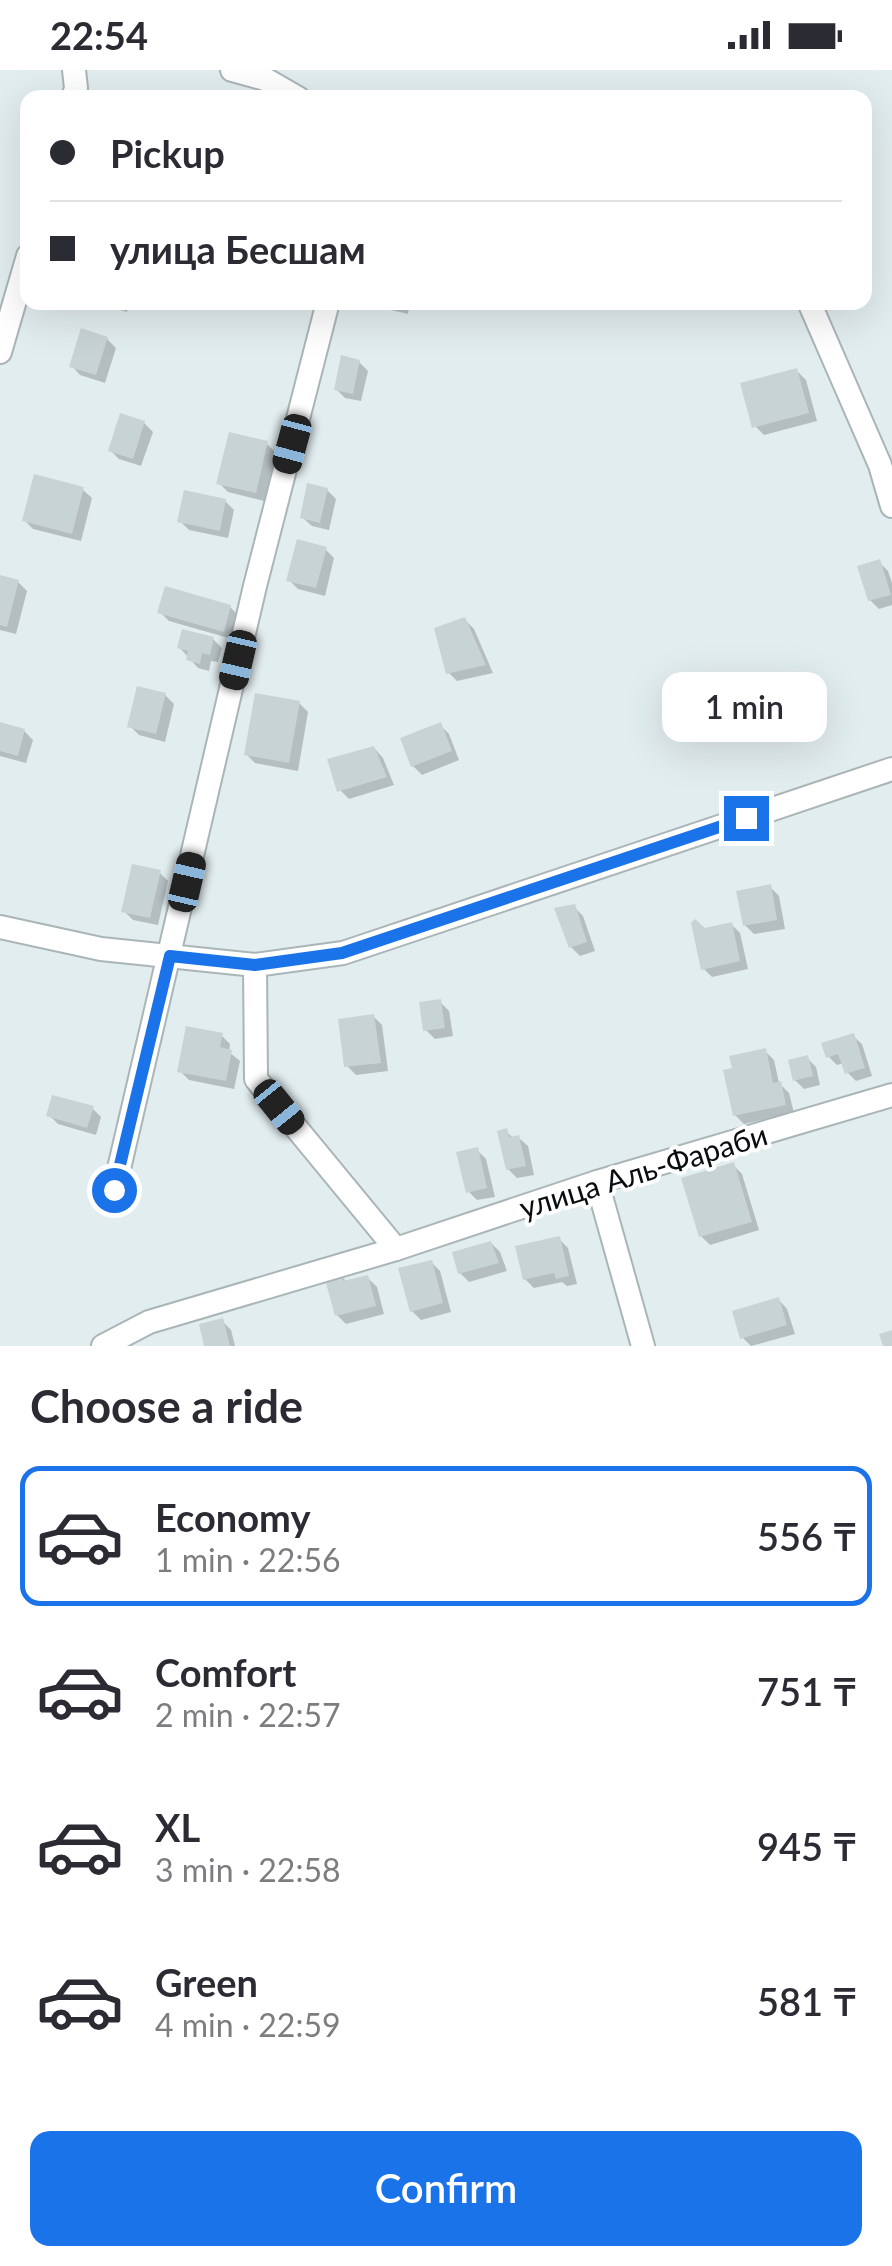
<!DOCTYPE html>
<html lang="en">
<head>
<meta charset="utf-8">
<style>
	:root { --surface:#fff; --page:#f7f7f7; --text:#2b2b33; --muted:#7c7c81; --line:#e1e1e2; --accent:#1a73e8 }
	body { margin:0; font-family:Lato,sans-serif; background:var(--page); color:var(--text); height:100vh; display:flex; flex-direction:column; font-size:38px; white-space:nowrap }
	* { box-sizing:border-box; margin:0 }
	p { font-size:32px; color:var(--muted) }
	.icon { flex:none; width:55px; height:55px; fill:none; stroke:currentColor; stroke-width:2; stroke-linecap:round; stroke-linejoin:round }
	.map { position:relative; height:1276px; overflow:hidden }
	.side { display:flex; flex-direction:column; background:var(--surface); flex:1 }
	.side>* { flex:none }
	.guide { position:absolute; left:20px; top:20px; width:852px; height:220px; border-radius:20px; box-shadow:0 10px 40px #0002; display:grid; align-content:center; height:220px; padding:0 30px; background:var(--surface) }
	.end { position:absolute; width:45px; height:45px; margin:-22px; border:12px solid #1a73e8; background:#fff; box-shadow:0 0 0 5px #fff }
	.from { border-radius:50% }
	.bubble { position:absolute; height:70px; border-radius:20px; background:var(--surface); box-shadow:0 10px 40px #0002; font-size:32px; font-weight:600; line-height:70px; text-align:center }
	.car { position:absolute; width:30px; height:60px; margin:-30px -15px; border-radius:12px; box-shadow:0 0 8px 2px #0007; background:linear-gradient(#222 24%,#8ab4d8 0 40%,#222 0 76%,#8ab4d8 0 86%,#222 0) }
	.guide b { display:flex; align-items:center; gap:35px; height:95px; font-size:38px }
	.guide b+b { border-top:2px solid var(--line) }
	.guide i { width:25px; height:25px; background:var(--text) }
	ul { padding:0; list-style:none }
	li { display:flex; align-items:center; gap:30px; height:140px; margin:0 20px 15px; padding:0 10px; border:5px solid transparent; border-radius:20px }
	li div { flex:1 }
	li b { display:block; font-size:38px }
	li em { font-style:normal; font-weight:600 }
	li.selected { border-color:var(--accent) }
	li>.icon { width:90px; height:90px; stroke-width:1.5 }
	h2 { padding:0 30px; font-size:45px; line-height:120px }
	.cta { display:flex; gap:20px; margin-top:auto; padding:20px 30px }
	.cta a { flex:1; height:115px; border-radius:20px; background:var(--accent); color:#fff; font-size:40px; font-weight:600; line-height:115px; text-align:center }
	.status { display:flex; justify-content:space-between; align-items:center; height:70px; padding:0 50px; background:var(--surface); direction:ltr }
	.status svg { height:28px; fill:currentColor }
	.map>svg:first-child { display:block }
	.shadow { fill:#0003 }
	.building { fill:#c8d3d5 }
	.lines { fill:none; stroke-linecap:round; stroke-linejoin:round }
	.minor-casing { stroke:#aab5b7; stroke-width:26 }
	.minor { stroke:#fff; stroke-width:22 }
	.route { stroke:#1a73e8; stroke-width:12 }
	.labels { text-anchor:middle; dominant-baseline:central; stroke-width:8; stroke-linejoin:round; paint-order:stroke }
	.street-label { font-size:30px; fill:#0a0d0e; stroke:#fff }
</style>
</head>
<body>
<div class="status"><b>22:54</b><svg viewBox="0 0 49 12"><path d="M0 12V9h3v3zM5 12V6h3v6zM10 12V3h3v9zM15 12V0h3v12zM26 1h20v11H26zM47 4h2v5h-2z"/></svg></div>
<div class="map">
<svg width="892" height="1276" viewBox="0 0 892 1276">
	<rect width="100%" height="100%" fill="#e2edf0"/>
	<g class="shadow">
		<path d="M93 232H130L127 242Z"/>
		<path d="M370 232H410L408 244 374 236Z"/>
		<path d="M107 269 116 278 105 313 80 305 72 296Z"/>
		<path d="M359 292 368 301 361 331 345 328 336 319Z"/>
		<path d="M797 301 806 310 817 351 764 365 755 356Z"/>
		<path d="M144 353 153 362 141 396 119 389 110 380Z"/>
		<path d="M267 374 276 383 264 431 228 422 219 413Z"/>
		<path d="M83 420 92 428 81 471 33 459 24 450Z"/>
		<path d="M327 420 336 429 329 460 312 456 303 448Z"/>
		<path d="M225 431 234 440 228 468 189 460 180 451Z"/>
		<path d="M325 479 334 488 325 526 298 519 289 510Z"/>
		<path d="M879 492 888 501 892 513V535L879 539 870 530Z"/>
		<path d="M0 508 18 512 27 521 16 564 0 560Z"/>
		<path d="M230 537 239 546 232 569 169 551 160 542Z"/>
		<path d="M465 550 474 559 493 603 457 611 448 602Z"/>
		<path d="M213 569 222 578 218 592 211 591 209 601 198 598 180 578Z"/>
		<path d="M165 625 174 634 165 672 139 665 130 656Z"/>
		<path d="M299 633 308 642 298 701 255 693 246 684Z"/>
		<path d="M0 654 24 661 33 670 26 693 0 686Z"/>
		<path d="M440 655 449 664 459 690 422 705 413 696Z"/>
		<path d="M374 678 383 688 394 715 349 729 340 720Z"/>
		<path d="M159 802 168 811 158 855 133 850 124 841Z"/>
		<path d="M770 817 779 826 785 859 754 864 745 855Z"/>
		<path d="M574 837 583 846 595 881 580 886 571 877Z"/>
		<path d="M731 854 740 863 748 899 712 907 703 898 704 861Z"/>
		<path d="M440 932 449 941 453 966 435 969 426 960Z"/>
		<path d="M373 946 382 955 388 1001 356 1005 347 996Z"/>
		<path d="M221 965 230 974 229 982 240 991 234 1019 189 1010 180 1001Z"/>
		<path d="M853 966 862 974 872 1006 856 1011 847 1002 844 993 837 995 828 986Z"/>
		<path d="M765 981 774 990 779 1013 789 1023 794 1043 744 1054 735 1045Z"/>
		<path d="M807 988 816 997 820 1015 804 1019 795 1010Z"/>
		<path d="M92 1038 101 1047 96 1065 58 1054 49 1045Z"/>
		<path d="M506 1061 514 1069 519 1068 528 1076 534 1105 517 1108 508 1099Z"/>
		<path d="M477 1080 486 1089 495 1127 477 1130 468 1121Z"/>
		<path d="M733 1095 742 1104 759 1160 710 1175 701 1166Z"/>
		<path d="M559 1169 568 1178 577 1214 567 1216 562 1212 534 1218 525 1209Z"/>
		<path d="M491 1173 500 1182 507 1201 469 1212 460 1203Z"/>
		<path d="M431 1192 440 1201 451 1242 421 1250 412 1241Z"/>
		<path d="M340 1205 348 1213 368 1208 377 1217 384 1244 346 1254 337 1245Z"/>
		<path d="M779 1230 787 1239 795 1264 751 1276 742 1267Z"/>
		<path d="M222 1251 231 1260 235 1276H207Z"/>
	</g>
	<g class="building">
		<path d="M81 258 108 267 96 305 69 297Z"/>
		<path d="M341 285 360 290 353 324 334 320Z"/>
		<path d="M797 298 809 343 752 358 740 313Z"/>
		<path d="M120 343 145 351 133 389 108 381Z"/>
		<path d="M229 362 268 371 256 423 216 414Z"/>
		<path d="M34 404 84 417 72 464 22 451Z"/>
		<path d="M307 413 328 418 320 453 300 448Z"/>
		<path d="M184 420 226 429 220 461 177 452Z"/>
		<path d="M297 469 327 477 316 518 286 511Z"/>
		<path d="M880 489 891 525 868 531 857 496Z"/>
		<path d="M0 505 19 510 7 557 0 555Z"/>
		<path d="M165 516 231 535 224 562 157 543Z"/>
		<path d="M465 547 486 595 446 604 434 558Z"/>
		<path d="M182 559 214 567 210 585 202 583 200 594 186 590 188 581 177 578Z"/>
		<path d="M137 616 166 623 156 664 127 657Z"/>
		<path d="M255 623 300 631 289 693 244 685Z"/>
		<path d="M0 652 25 659 18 686 0 681Z"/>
		<path d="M441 652 452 681 411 697 400 668Z"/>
		<path d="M374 676 387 707 337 722 327 689Z"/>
		<path d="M132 794 161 800 150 848 121 842Z"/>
		<path d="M771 814 777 850 743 856 736 821Z"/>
		<path d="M575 834 587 872 569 878 554 838Z"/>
		<path d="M695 849 705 858 732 852 740 891 701 900 691 853Z"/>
		<path d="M441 929 445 958 423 961 419 932Z"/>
		<path d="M374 944 381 993 344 997 338 949Z"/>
		<path d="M186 956 223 963 220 977 232 980 226 1011 177 1002Z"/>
		<path d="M854 963 865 998 845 1004 838 984 826 988 821 973Z"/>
		<path d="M766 978 773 1013 781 1011 786 1035 733 1046 723 1000 732 998 729 986Z"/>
		<path d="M808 985 813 1006 793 1011 788 990Z"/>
		<path d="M52 1025 94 1036 87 1058 46 1046Z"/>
		<path d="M507 1058 509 1067 519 1065 526 1096 506 1100 497 1061Z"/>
		<path d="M478 1077 487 1118 466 1123 456 1082Z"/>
		<path d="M734 1092 752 1152 699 1167 681 1108Z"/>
		<path d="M560 1166 569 1206 556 1209 554 1203 523 1210 515 1176Z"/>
		<path d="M491 1171 499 1193 458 1204 452 1182Z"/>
		<path d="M432 1190 443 1233 410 1242 398 1198Z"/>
		<path d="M341 1202 343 1211 368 1205 376 1236 335 1246 324 1206Z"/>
		<path d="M779 1227 787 1255 740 1269 732 1241Z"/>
		<path d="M223 1248 230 1276H204L199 1254Z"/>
		<path d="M892 1260V1276H883L879 1264Z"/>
	</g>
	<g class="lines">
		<defs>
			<g id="minor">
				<path d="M232 0 265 9 298 28"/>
				<path d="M73 28 76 18 74 0"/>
				<path d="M809 232 880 395 892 436"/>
				<path d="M0 282 28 186"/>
				<path d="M0 857 101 879 255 895 343 883 892 699"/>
				<path d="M255 895 256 1009 396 1179"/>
				<path d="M597 1112 643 1276"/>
				<path d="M114 1120 255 516 328 232"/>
				<path d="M103 1276 149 1252 396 1179 597 1112 892 1025"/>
			</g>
		</defs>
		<use href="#minor" class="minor-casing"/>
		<use href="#minor" class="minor"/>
	</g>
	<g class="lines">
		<path class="route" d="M114 1120 170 886 255 895 342 883 746 748"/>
	</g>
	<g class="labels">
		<g class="street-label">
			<text transform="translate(643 1100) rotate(-17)">улица Аль-Фараби</text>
		</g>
	</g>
</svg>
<i class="end from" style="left:114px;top:1120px"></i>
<i class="end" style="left:746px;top:748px"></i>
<div class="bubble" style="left:662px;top:602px;width:165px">1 min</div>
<i class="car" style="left:292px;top:374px;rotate:195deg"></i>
<i class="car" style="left:238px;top:590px;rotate:193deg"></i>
<i class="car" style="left:187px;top:812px;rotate:13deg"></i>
<i class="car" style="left:279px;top:1037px;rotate:141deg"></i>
<div class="guide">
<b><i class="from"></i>Pickup</b>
<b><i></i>улица Бесшам</b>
</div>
</div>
<section class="side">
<h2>Choose a ride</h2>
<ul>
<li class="selected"><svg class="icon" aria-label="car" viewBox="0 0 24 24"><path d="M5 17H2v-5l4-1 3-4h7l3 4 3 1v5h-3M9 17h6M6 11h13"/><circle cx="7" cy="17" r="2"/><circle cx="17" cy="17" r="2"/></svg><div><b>Economy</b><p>1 min · 22:56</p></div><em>556 ₸</em></li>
<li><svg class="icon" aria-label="car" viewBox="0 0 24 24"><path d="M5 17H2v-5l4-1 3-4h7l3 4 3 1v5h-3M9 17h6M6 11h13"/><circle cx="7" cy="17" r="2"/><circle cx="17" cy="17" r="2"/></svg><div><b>Comfort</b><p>2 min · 22:57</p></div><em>751 ₸</em></li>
<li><svg class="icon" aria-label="car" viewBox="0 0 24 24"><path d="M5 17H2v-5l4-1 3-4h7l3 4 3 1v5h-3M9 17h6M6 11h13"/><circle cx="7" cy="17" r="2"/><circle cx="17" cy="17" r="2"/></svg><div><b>XL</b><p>3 min · 22:58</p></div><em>945 ₸</em></li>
<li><svg class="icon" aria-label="car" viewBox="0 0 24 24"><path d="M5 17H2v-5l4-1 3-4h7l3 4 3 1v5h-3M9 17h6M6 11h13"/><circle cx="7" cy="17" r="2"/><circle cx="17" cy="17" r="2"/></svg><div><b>Green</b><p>4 min · 22:59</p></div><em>581 ₸</em></li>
</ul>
<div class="cta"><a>Confirm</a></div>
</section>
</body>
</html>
